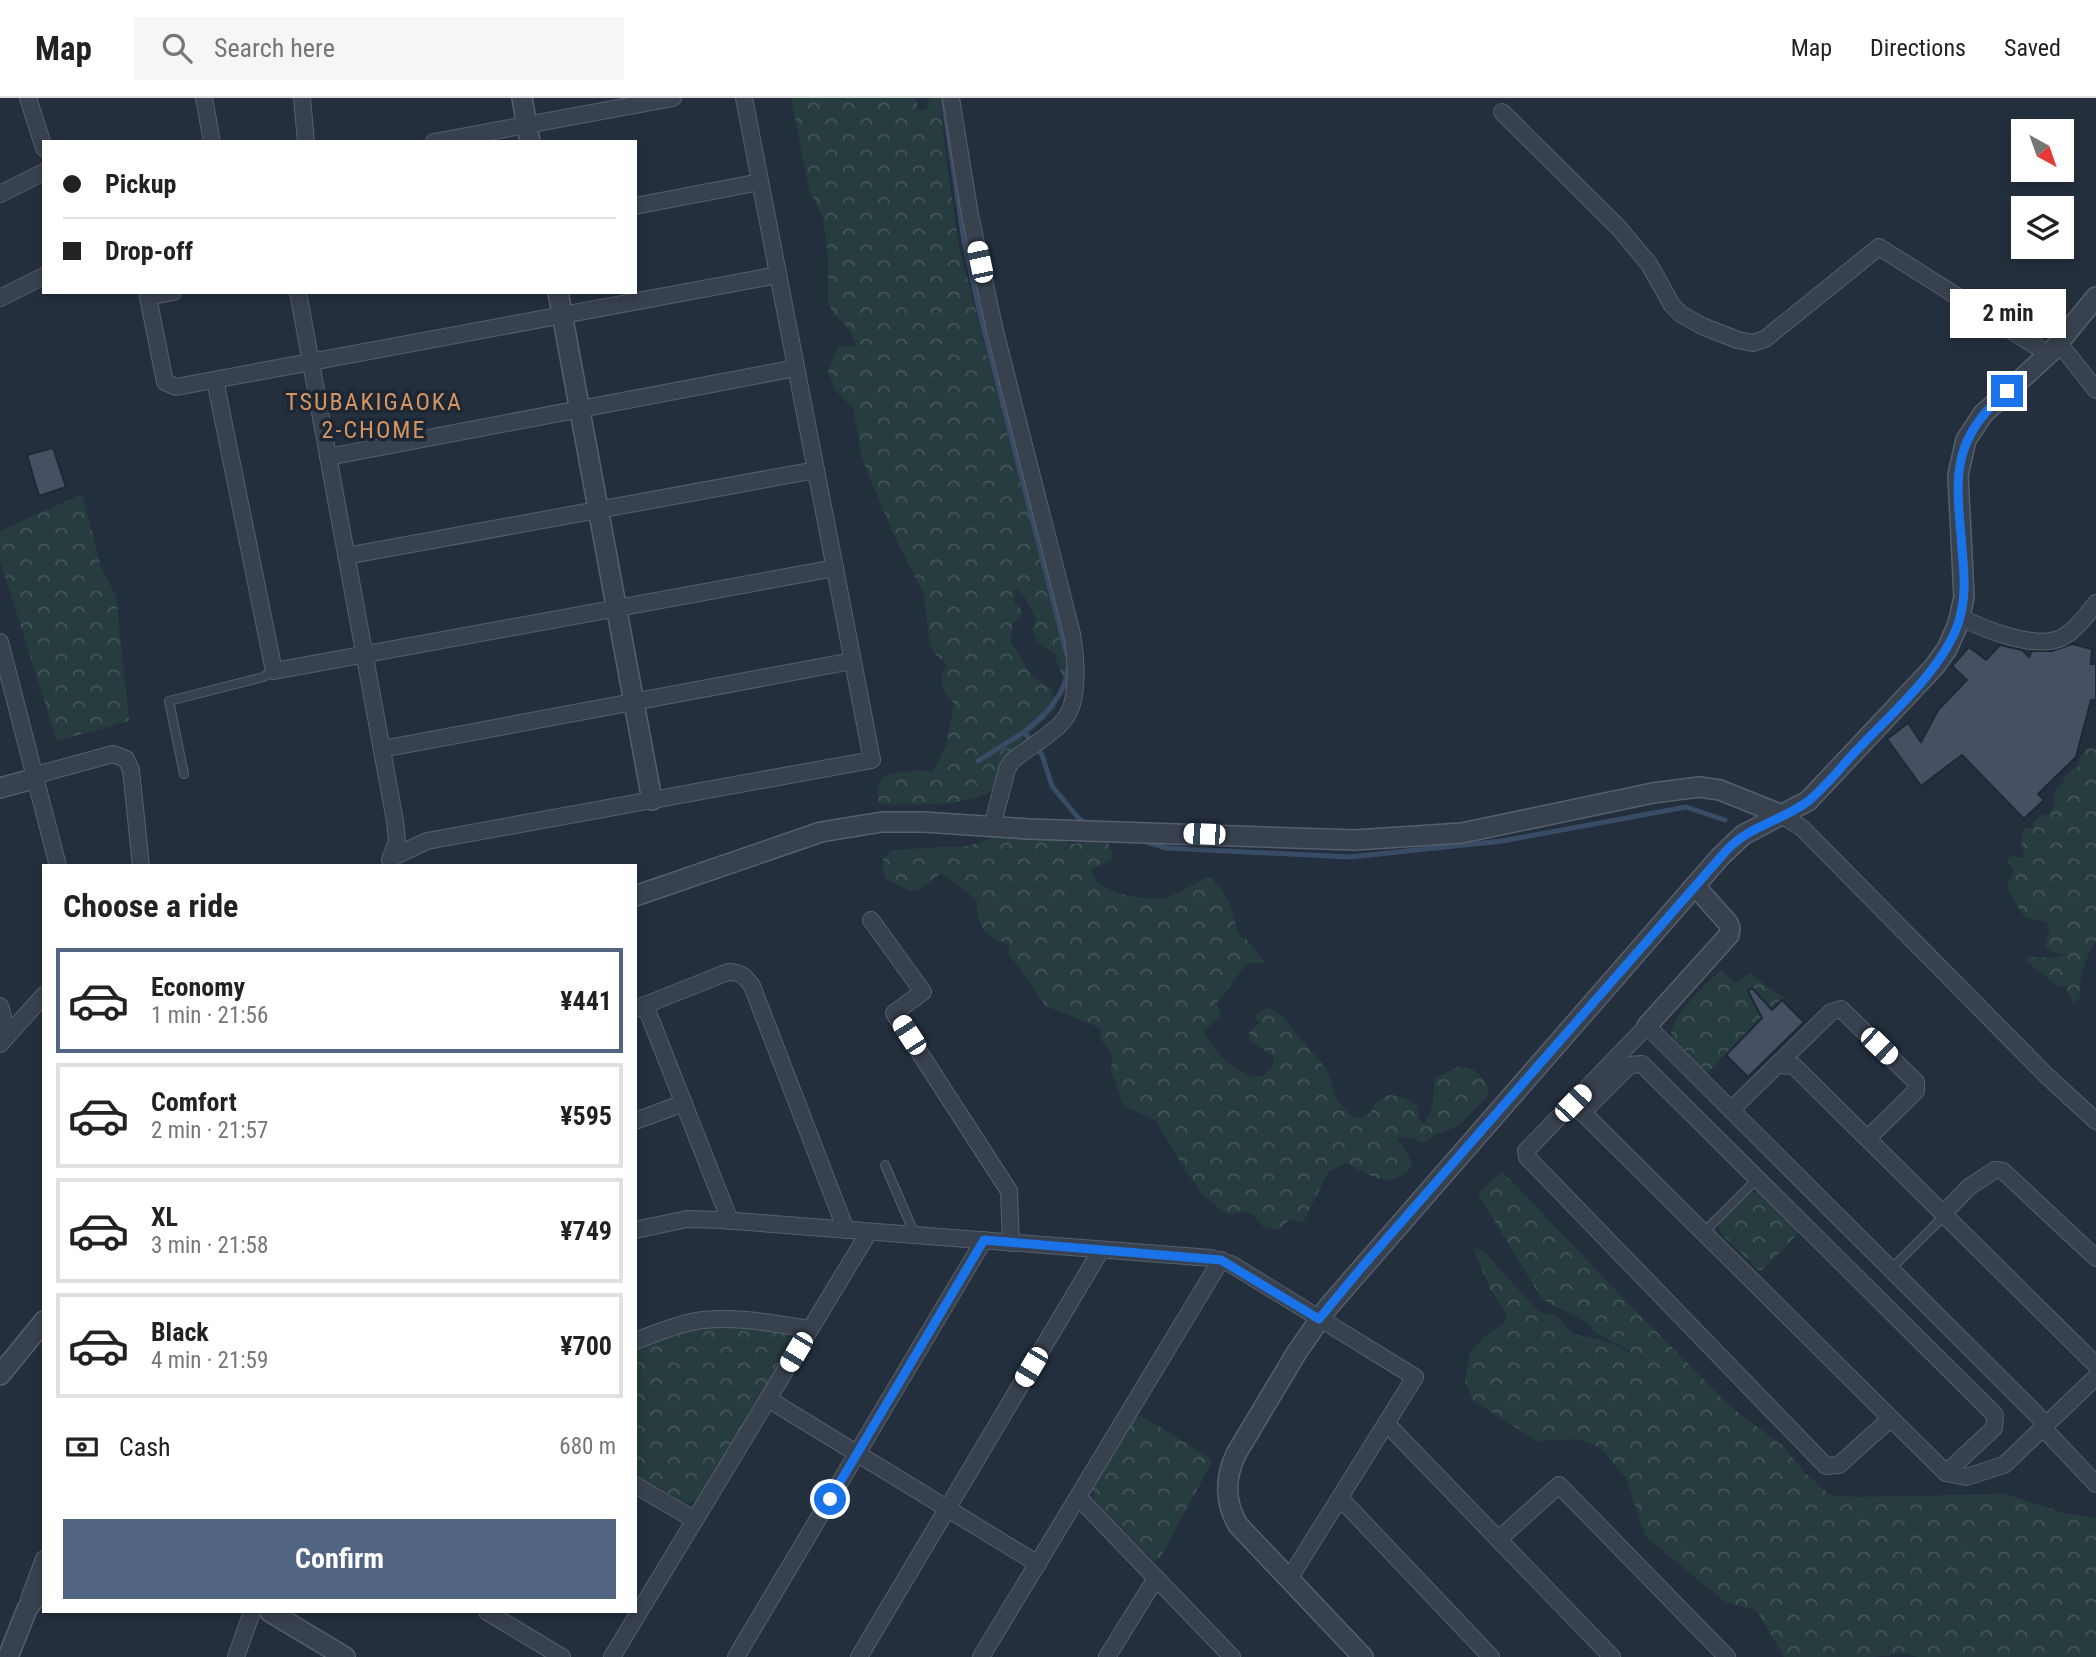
<!DOCTYPE html>
<html lang="en">
<head>
<meta charset="utf-8">
<style>
	:root { --surface:#fff; --page:#f6f6f6; --text:#222; --muted:#767676; --line:#e0e0e0; --accent:#516482 }
	body { margin:0; font-family:"Roboto Condensed",sans-serif; background:var(--page); color:var(--text); height:100vh; display:flex; flex-direction:column; font-size:26px; white-space:nowrap }
	* { box-sizing:border-box; margin:0 }
	p { font-size:23px; color:var(--muted) }
	.icon { flex:none; width:38px; height:38px; fill:none; stroke:currentColor; stroke-width:2; stroke-linecap:round; stroke-linejoin:round }
	.map { position:relative; flex:1; overflow:hidden }
	.details { position:absolute; left:42px; top:766px; width:595px; height:749px; display:flex; flex-direction:column; background:var(--surface); border-radius:0px; box-shadow:0 4px 10px #0003 }
	.details>* { flex:none }
	.top-card { position:absolute; left:42px; top:42px; width:595px; height:154px; border-radius:0px; box-shadow:0 4px 10px #0003; display:grid; align-content:center; height:154px; padding:0 21px; background:var(--surface) }
	.needle { width:46px; rotate:140deg }
	.buttons { position:absolute; left:2011px; top:21px; display:grid; gap:14px }
	.buttons a { display:grid; place-items:center; width:63px; height:63px; border-radius:0px; background:var(--surface); box-shadow:0 4px 10px #0003; font-size:35px }
	.end { position:absolute; width:32px; height:32px; margin:-16px; border:9px solid #1a73e8; background:#fff; box-shadow:0 0 0 4px #fff }
	.from { border-radius:50% }
	.bubble { position:absolute; height:49px; border-radius:0px; background:var(--surface); box-shadow:0 4px 10px #0003; font-size:23px; font-weight:700; line-height:49px; text-align:center }
	.car { position:absolute; width:21px; height:42px; margin:-21px -10px; border-radius:9px; box-shadow:0 0 5px 2px #0007; background:linear-gradient(#fff 24%,#345 0 40%,#fff 0 76%,#345 0 86%,#fff 0) }
	.top-card b { display:flex; align-items:center; gap:24px; height:66px; font-size:26px }
	.top-card b+b { border-top:2px solid var(--line) }
	.top-card i { width:18px; height:18px; background:var(--text) }
	ul { padding:0; list-style:none }
	li { display:flex; align-items:center; gap:21px; height:105px; margin:0 14px 10px; padding:0 7px; border:4px solid var(--line); border-radius:0px }
	li div { flex:1 }
	li b { display:block; font-size:26px }
	li em { font-style:normal; font-weight:700 }
	li.selected { border-color:var(--accent) }
	li>.icon { width:63px; height:63px; stroke-width:1.5 }
	h2 { padding:0 21px; font-size:32px; line-height:84px }
	.pay { display:flex; align-items:center; gap:18px; height:77px; padding:0 21px; font-size:26px }
	.pay p { margin-inline-start:auto }
	.cta { display:flex; gap:14px; margin-top:auto; padding:14px 21px }
	.cta a { flex:1; height:80px; border-radius:0px; background:var(--accent); color:#fff; font-size:28px; font-weight:700; line-height:80px; text-align:center }
	header { display:flex; align-items:center; gap:42px; box-sizing:border-box; height:98px; padding:0 35px; background:var(--surface); border-bottom:2px solid var(--line) }
	header strong { font-size:33px }
	nav { display:flex; gap:38px; margin-inline-start:auto; font-size:24px }
	.search { width:490px; height:63px; background:var(--page); display:flex; align-items:center; gap:18px; box-sizing:border-box; padding:0 24px; border-radius:0px; color:var(--muted); font-size:26px }
	.map>svg:first-child { display:block }
	.forest { fill:url(#forest-crowns) }
	.lines { fill:none; stroke-linecap:round; stroke-linejoin:round }
	.stream { stroke:#394c67; stroke-width:5 }
	.building { fill:#455162; stroke:#1f2835; stroke-width:2 }
	.service-casing { stroke:#565f6c; stroke-width:10 }
	.minor-casing { stroke:#565f6c; stroke-width:18 }
	.tertiary-casing { stroke:#565f6c; stroke-width:22 }
	.service { stroke:#38414e; stroke-width:8 }
	.minor { stroke:#38414e; stroke-width:16 }
	.tertiary { stroke:#38414e; stroke-width:19 }
	.route { stroke:#1a73e8; stroke-width:9 }
	.labels { text-anchor:middle; dominant-baseline:central; stroke-width:7; stroke-linejoin:round; paint-order:stroke }
	.neighbourhood-label { font-size:24px; letter-spacing:2px; fill:#d59563; stroke:#1d2633 }
</style>
</head>
<body>
<header>
<strong>Map</strong>
<div class="search"><svg class="icon" aria-label="search" viewBox="0 0 24 24"><circle cx="10" cy="10" r="6"/><path d="M15 15l6 6"/></svg>Search here</div>
<nav><a>Map</a><a>Directions</a><a>Saved</a></nav>
</header>
<div class="map">
<svg width="2096" height="1559" viewBox="0 0 2096 1559">
	<defs>
		<pattern id="forest-crowns" width="20" height="18" patternUnits="userSpaceOnUse" patternTransform="scale(1.75)"><rect width="20" height="18" fill="#263c3f"/><path d="M2 6a3 3 0 1 1 6 0M12 15a3 3 0 1 1 6 0" fill="none" stroke="#435659"/></pattern>
	</defs>
	<rect width="100%" height="100%" fill="#242f3e"/>
	<g class="forest">
		<path d="M791 0H916L919 13 928 10 929 0H940L946 60 959 149 1069 569 1068 581 1063 579 1054 556 1038 544 1032 531 1036 521 1026 501 1016 490 1014 504 1020 510 1022 516 1012 527 1011 543 1032 579 1052 591 1056 610 1008 655 995 691 980 699 953 705 889 707 879 705 877 688 885 677 918 672 933 674 946 648 954 605C940 592 938 583 947 566L934 555 930 546 923 494 893 435 862 361 853 310 837 294 828 274 838 249 857 248 849 231 833 215 828 204V157L823 120 809 91Z"/>
		<path d="M82 396 101 469 116 498 129 623 57 643 0 462V433Z"/>
		<path d="M2090 650 2096 652V842C2086 857 2078 882 2080 900L2073 905 2065 889 2058 888 2026 863 2028 859C2042 859 2057 862 2068 855L2059 856 2045 850 2049 835 2047 824 2027 820 2021 814 2008 792V785L2014 774 2008 763 2011 758 2024 760 2021 742 2024 730H2033L2034 724 2043 716 2048 717 2055 708 2052 703 2056 691 2062 687C2065 678 2069 671 2078 669 2079 661 2081 654 2090 650Z"/>
		<path d="M1001 738 1052 740 1073 746 1106 740 1113 756 1111 762 1092 771C1091 794 1143 802 1162 800 1177 798 1194 785 1208 779 1229 790 1232 816 1239 837L1246 841 1265 865H1247C1236 878 1228 894 1216 905L1222 916 1203 934C1218 955 1235 980 1263 978L1273 967 1274 960C1267 952 1258 949 1249 942V934L1260 925 1254 919 1256 915 1268 910 1281 917 1327 972 1337 1002 1353 1020 1370 1016C1380 991 1397 994 1416 1007L1420 1023 1425 1025C1436 1005 1432 1002 1435 980L1460 968 1476 973 1486 984 1489 991 1486 999 1459 1028 1434 1037 1424 1045H1420L1413 1040 1396 1039 1408 1056 1412 1068C1391 1093 1369 1078 1347 1065L1329 1073 1303 1124 1289 1122 1278 1132 1264 1129 1252 1116 1242 1114 1232 1117 1224 1114 1202 1096 1180 1064 1156 1023 1123 1007 1111 972 1112 958 1101 941V930L1046 908 1009 856V847C984 836 977 832 977 802L941 775 920 791 911 793 887 782 883 774V760L892 752 967 748Z"/>
		<path d="M1721 872 1735 886 1750 875 1773 893 1785 900 1772 912 1769 909 1762 920 1705 977C1695 967 1681 957 1674 946 1660 925 1707 886 1721 872Z"/>
		<path d="M1502 1073 1625 1202 1730 1308 1783 1348 1805 1375 1830 1397 1856 1399 2006 1396 2064 1415 2096 1420V1559H1917L1906 1555 1873 1559H1784L1757 1513 1725 1504 1645 1438 1626 1380 1599 1349 1578 1341 1537 1343 1472 1302 1465 1282 1470 1255 1485 1238 1501 1227 1507 1220 1504 1211 1490 1191 1474 1152 1476 1150 1484 1154 1538 1213 1556 1218 1574 1236 1605 1243 1645 1261 1595 1235 1586 1224 1542 1201 1478 1096Z"/>
		<path d="M1762 1093 1799 1130 1800 1134 1762 1172H1758L1720 1134 1719 1126 1752 1094Z"/>
		<path d="M714 1228 752 1229 793 1235 795 1242 696 1403 685 1405 635 1376V1249L671 1235Z"/>
		<path d="M1142 1318 1211 1361 1212 1364 1160 1460 1154 1463 1095 1403 1093 1391 1135 1320Z"/>
	</g>
	<g class="lines">
		<g class="stream">
			<path d="M943 0 964 143 979 212 1067 557"/>
			<path d="M1024 634C1045 618 1066 597 1068 570"/>
			<path d="M978 663 1024 634 1042 657 1052 688 1080 722 1088 726"/>
			<path d="M1144 743 1166 750 1350 759 1502 743 1686 709 1725 722"/>
		</g>
	</g>
	<g class="building">
		<path d="M53 350 66 389 39 398 27 357Z"/>
		<path d="M2072 546 2092 551 2091 566H2096V602H2091L2076 659 2038 696 2044 702 2024 721 1962 657 1921 688 1887 641 1908 625 1921 644 1938 612 1967 582 1952 568 1969 549 1986 562 2000 547 2022 552 2029 559 2032 553H2052Z"/>
		<path d="M1752 890 1772 912 1782 902 1804 924 1748 979 1726 957 1762 920 1748 893Z"/>
	</g>
	<g class="lines">
		<defs>
			<g id="service">
				<path d="M184 676 169 603 263 579 274 573"/>
				<path d="M885 1067 915 1137"/>
				<path d="M1703 1135 1757 1081"/>
				<path d="M1891 1171 1945 1117"/>
			</g>
			<g id="minor">
				<path d="M28 0 44 50"/>
				<path d="M204 0 212 44"/>
				<path d="M302 0 306 44"/>
				<path d="M951 0 970 117 995 233 1072 536C1076 559 1080 603 1064 622 1050 639 1028 649 1012 663L1007 671 992 729"/>
				<path d="M1502 14 1618 129 1649 166 1672 207 1681 216 1702 228 1738 242 1753 245 1765 241 1879 149 2039 250"/>
				<path d="M434 44 673 0"/>
				<path d="M0 96 44 74"/>
				<path d="M635 108 760 84"/>
				<path d="M147 194 165 284 176 289 778 177"/>
				<path d="M298 194 395 723 397 743 390 762"/>
				<path d="M148 199 173 194"/>
				<path d="M0 200 44 178"/>
				<path d="M2059 245 2096 292"/>
				<path d="M215 282 274 573 835 470"/>
				<path d="M328 359 796 270"/>
				<path d="M346 458 816 372"/>
				<path d="M1960 519C1984 531 2034 552 2061 540 2075 533 2086 518 2096 505"/>
				<path d="M0 544 58 768"/>
				<path d="M382 651 852 563"/>
				<path d="M36 677 113 656 126 661 131 672 141 768"/>
				<path d="M1782 717 1802 730 2047 978 2096 1023"/>
				<path d="M391 760 427 743 872 662 744 0"/>
				<path d="M871 822 923 894 894 915 1009 1093 1011 1145"/>
				<path d="M645 907 730 1123"/>
				<path d="M0 908 8 936"/>
				<path d="M635 911 728 874C741 874 745 878 752 888L846 1132"/>
				<path d="M0 946 44 897"/>
				<path d="M1777 967 1831 914 1841 911 1916 984V993L1868 1040"/>
				<path d="M1573 1005 1946 1375 1966 1379 2004 1367 2096 1279"/>
				<path d="M1731 1012 1777 967 1794 968 2096 1267"/>
				<path d="M1582 1015 1630 967 1642 966 1995 1317 1994 1330 1946 1375"/>
				<path d="M635 1023 684 1005"/>
				<path d="M1943 1116 1969 1089 1995 1072 2003 1073 2096 1160"/>
				<path d="M635 1132 687 1121 722 1122 1211 1160 1231 1166 1415 1279 1289 1481"/>
				<path d="M635 1243C657 1235 679 1225 703 1222 738 1218 775 1226 810 1231"/>
				<path d="M768 1301 1038 1466"/>
				<path d="M1890 1321 1839 1367 1826 1368 1527 1059 1526 1053 1647 928 2046 1326"/>
				<path d="M1386 1325 1612 1559"/>
				<path d="M2043 1330 2096 1386"/>
				<path d="M635 1387 695 1422"/>
				<path d="M1078 1399 1232 1559"/>
				<path d="M1340 1400 1491 1559"/>
				<path d="M1500 1440 1559 1387 1727 1559"/>
				<path d="M29 1501 44 1461"/>
				<path d="M487 1514 562 1559"/>
				<path d="M236 1559 252 1514"/>
				<path d="M612 1559 869 1134"/>
				<path d="M736 1559 984 1142"/>
				<path d="M859 1559 1101 1152"/>
				<path d="M981 1559 1221 1162"/>
				<path d="M1107 1559 1156 1480"/>
			</g>
			<g id="tertiary">
				<path d="M522 0 530 44"/>
				<path d="M558 194 652 702"/>
				<path d="M0 690 29 682 36 677"/>
				<path d="M635 798 821 734 882 724H923L1029 731 1355 742 1462 735 1653 695 1699 689 1720 692 1782 717"/>
				<path d="M1647 928 1729 837 1730 830 1728 825 1695 788"/>
				<path d="M0 1277 44 1223"/>
				<path d="M270 1514 345 1559"/>
				<path d="M8 1559 27 1511 44 1488"/>
				<path d="M1363 1559 1238 1427C1224 1403 1225 1380 1236 1356L1297 1254 1329 1208 1720 759 1743 737 1808 703 1934 569 1947 551 1958 526 1964 499 1958 377 1966 342 1983 316 2052 253 2096 199"/>
			</g>
		</defs>
		<use href="#service" class="service-casing"/>
		<use href="#minor" class="minor-casing"/>
		<use href="#tertiary" class="tertiary-casing"/>
		<use href="#service" class="service"/>
		<use href="#minor" class="minor"/>
		<use href="#tertiary" class="tertiary"/>
	</g>
	<g class="lines">
		<path class="route" d="M830 1401 984 1142 1221 1162 1319 1221 1362 1169 1726 753C1749 728 1781 723 1807 704 1825 690 1840 670 1855 654 1889 618 1942 572 1958 526 1965 504 1965 485 1963 463 1958 388 1944 347 2007 293"/>
	</g>
	<g class="labels">
		<g class="neighbourhood-label">
			<text x="374" y="304">TSUBAKIGAOKA<tspan x="374" dy="28">2-CHOME</tspan></text>
		</g>
	</g>
</svg>
<div class="buttons">
<a><svg class="needle" viewBox="-14 -14 28 28"><path d="M0-13l5 13h-10z" fill="#e53935"/><path d="M0 13l5-13h-10z" fill="#767676"/></svg></a>
<a><svg class="icon" aria-label="layers" viewBox="0 0 24 24"><path d="M12 4l9 5-9 5-9-5zM3 14l9 5 9-5"/></svg></a>
</div>
<i class="end from" style="left:830px;top:1401px"></i>
<i class="end" style="left:2007px;top:293px"></i>
<div class="bubble" style="left:1950px;top:191px;width:116px">2 min</div>
<i class="car" style="left:980px;top:164px;rotate:348deg"></i>
<i class="car" style="left:1204px;top:736px;rotate:272deg"></i>
<i class="car" style="left:909px;top:937px;rotate:327deg"></i>
<i class="car" style="left:1879px;top:948px;rotate:134deg"></i>
<i class="car" style="left:1573px;top:1005px;rotate:44deg"></i>
<i class="car" style="left:796px;top:1254px;rotate:211deg"></i>
<i class="car" style="left:1031px;top:1269px;rotate:211deg"></i>
<div class="top-card">
<b><i class="from"></i>Pickup</b>
<b><i></i>Drop-off</b>
</div>
<section class="details">
<h2>Choose a ride</h2>
<ul>
<li class="selected"><svg class="icon" aria-label="car" viewBox="0 0 24 24"><path d="M5 17H2v-5l4-1 3-4h7l3 4 3 1v5h-3M9 17h6M6 11h13"/><circle cx="7" cy="17" r="2"/><circle cx="17" cy="17" r="2"/></svg><div><b>Economy</b><p>1 min · 21:56</p></div><em>¥441</em></li>
<li><svg class="icon" aria-label="car" viewBox="0 0 24 24"><path d="M5 17H2v-5l4-1 3-4h7l3 4 3 1v5h-3M9 17h6M6 11h13"/><circle cx="7" cy="17" r="2"/><circle cx="17" cy="17" r="2"/></svg><div><b>Comfort</b><p>2 min · 21:57</p></div><em>¥595</em></li>
<li><svg class="icon" aria-label="car" viewBox="0 0 24 24"><path d="M5 17H2v-5l4-1 3-4h7l3 4 3 1v5h-3M9 17h6M6 11h13"/><circle cx="7" cy="17" r="2"/><circle cx="17" cy="17" r="2"/></svg><div><b>XL</b><p>3 min · 21:58</p></div><em>¥749</em></li>
<li><svg class="icon" aria-label="car" viewBox="0 0 24 24"><path d="M5 17H2v-5l4-1 3-4h7l3 4 3 1v5h-3M9 17h6M6 11h13"/><circle cx="7" cy="17" r="2"/><circle cx="17" cy="17" r="2"/></svg><div><b>Black</b><p>4 min · 21:59</p></div><em>¥700</em></li>
</ul>
<div class="pay"><svg class="icon" aria-label="cash" viewBox="0 0 24 24"><path d="M3 7h18v10H3z"/><circle cx="12" cy="12" r="2"/></svg>Cash<p>680 m</p></div>
<div class="cta"><a>Confirm</a></div>
</section>
</div>
</body>
</html>
